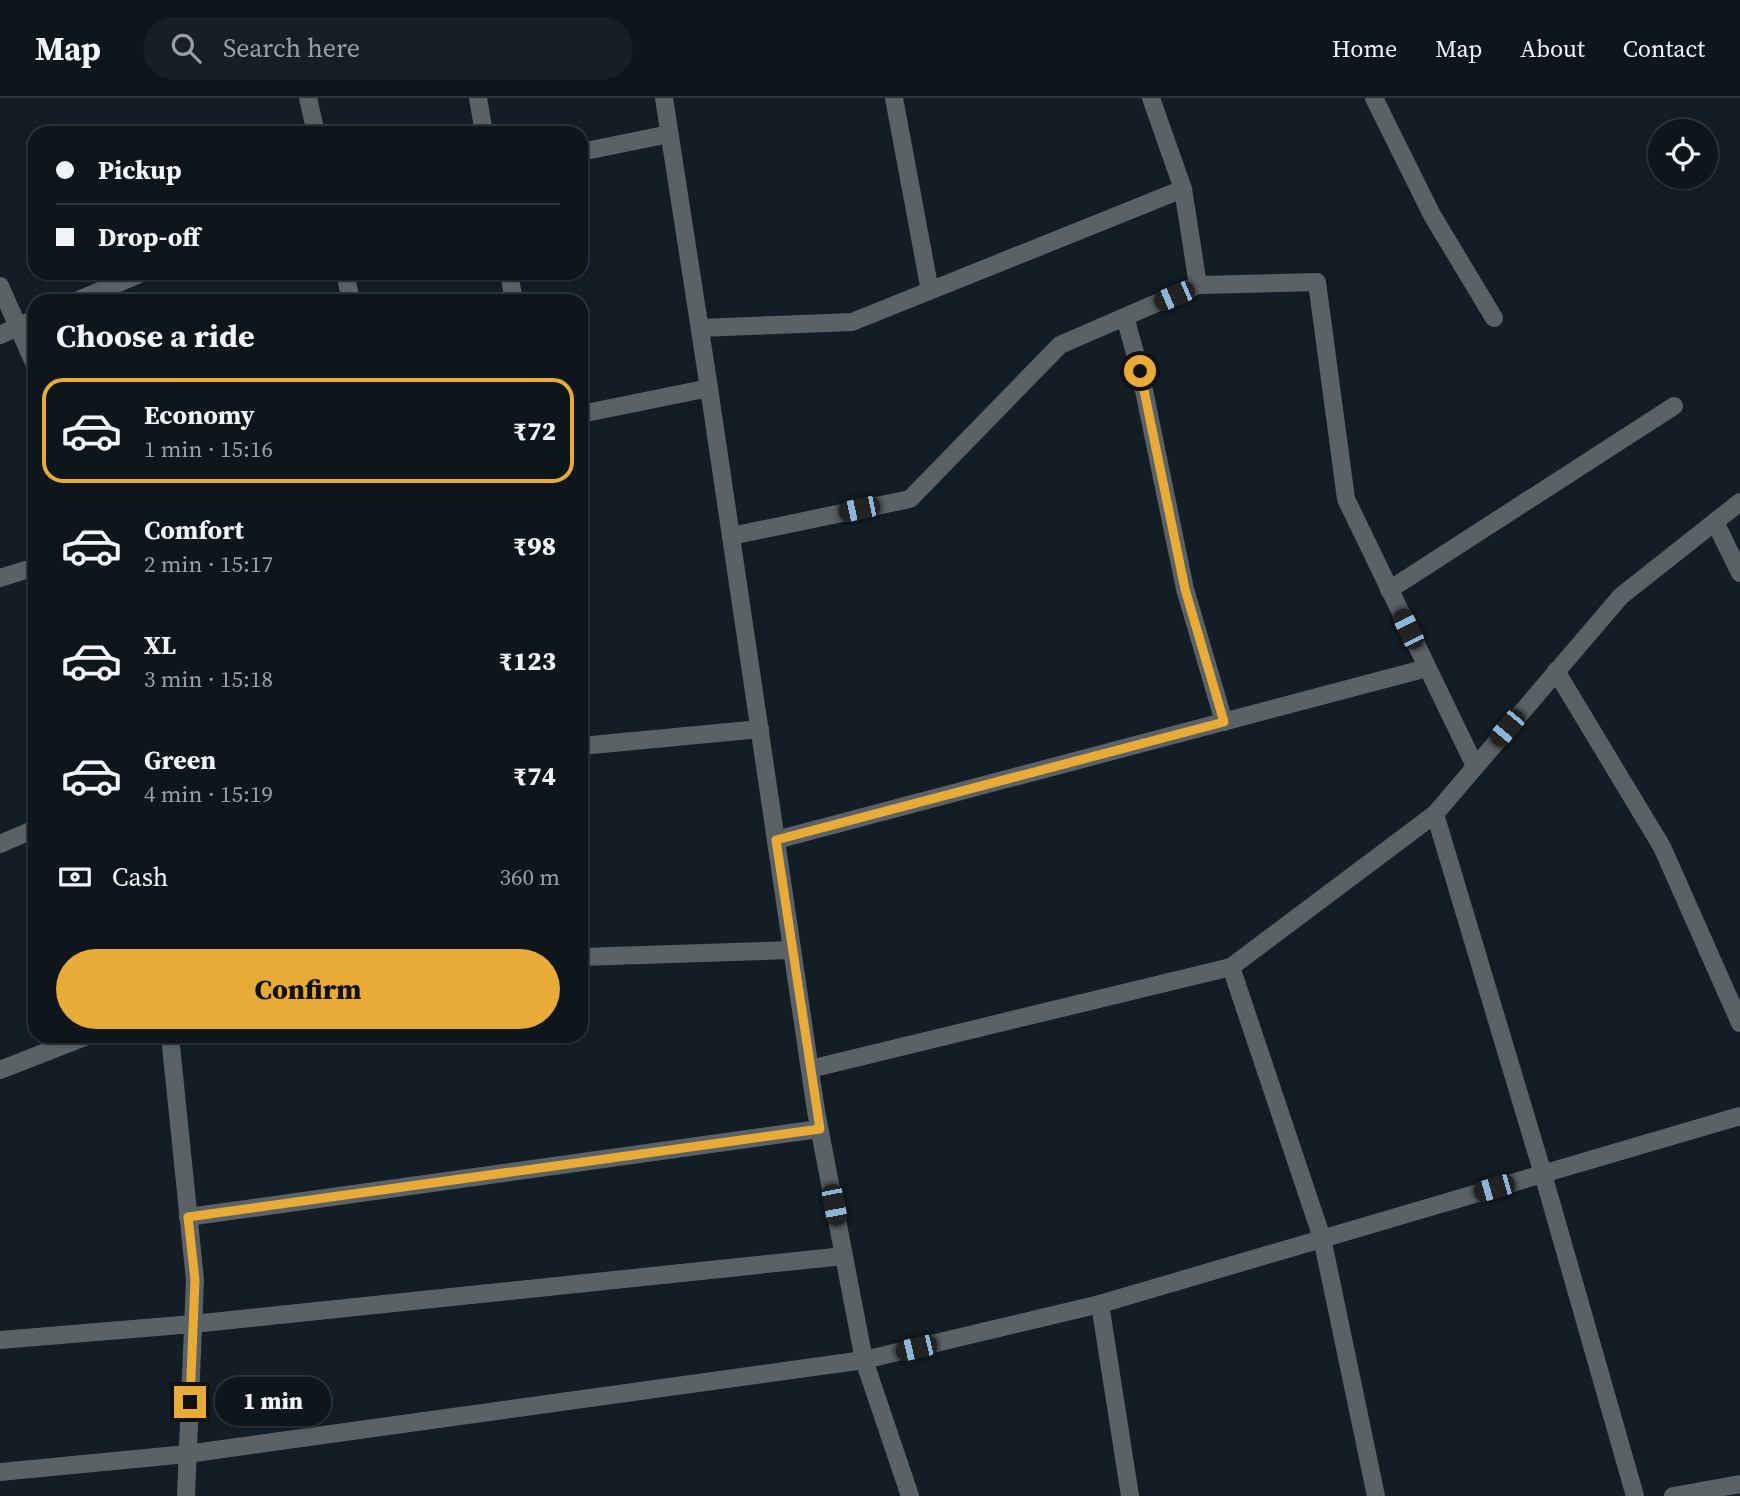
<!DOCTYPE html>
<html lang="en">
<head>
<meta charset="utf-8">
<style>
	:root { --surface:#0e161c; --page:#171f25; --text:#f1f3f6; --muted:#9b9fa3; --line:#2e353b; --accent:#e8ab37 }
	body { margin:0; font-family:"Source Serif 4",serif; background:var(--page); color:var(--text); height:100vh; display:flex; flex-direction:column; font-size:26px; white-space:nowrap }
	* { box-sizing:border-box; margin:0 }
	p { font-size:23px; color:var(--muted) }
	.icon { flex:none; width:38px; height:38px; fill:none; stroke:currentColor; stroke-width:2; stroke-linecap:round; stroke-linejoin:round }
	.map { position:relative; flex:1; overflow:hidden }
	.panel { position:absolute; left:28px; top:196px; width:560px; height:749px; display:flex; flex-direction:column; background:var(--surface); border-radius:21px; box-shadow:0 2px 5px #0004,0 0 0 2px var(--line) }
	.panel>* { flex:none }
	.hud { position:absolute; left:28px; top:28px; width:560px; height:154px; border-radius:21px; box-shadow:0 2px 5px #0004,0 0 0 2px var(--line); display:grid; align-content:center; height:154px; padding:0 28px; background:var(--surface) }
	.tools { position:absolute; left:1648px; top:21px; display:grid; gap:14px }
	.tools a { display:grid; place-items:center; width:70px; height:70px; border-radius:50%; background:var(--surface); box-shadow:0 2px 5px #0004,0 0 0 2px var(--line); font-size:35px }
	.end { position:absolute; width:32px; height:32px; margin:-16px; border:9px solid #e8ab37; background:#111; box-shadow:0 0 0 4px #111 }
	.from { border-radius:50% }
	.bubble { position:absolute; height:49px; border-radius:24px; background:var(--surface); box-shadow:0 2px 5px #0004,0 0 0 2px var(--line); font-size:23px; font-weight:800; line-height:49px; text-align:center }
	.car { position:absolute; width:21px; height:42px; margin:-21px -10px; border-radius:9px; box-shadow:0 0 5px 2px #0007; background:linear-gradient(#222 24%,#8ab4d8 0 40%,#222 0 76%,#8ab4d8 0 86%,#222 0) }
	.hud b { display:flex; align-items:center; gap:24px; height:66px; font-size:26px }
	.hud b+b { border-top:2px solid var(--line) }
	.hud i { width:18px; height:18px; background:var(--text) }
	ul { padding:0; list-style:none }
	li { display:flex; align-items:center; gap:21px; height:105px; margin:0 14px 10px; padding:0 14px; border:4px solid transparent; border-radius:21px }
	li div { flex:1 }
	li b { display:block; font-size:26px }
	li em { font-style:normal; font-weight:800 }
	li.current { border-color:var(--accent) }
	li>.icon { width:63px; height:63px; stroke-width:1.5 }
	h2 { padding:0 28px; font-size:32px; line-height:84px }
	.pay { display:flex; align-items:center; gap:18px; height:77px; padding:0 28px; font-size:26px }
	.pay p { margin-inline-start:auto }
	.button { display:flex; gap:14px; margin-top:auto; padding:14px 28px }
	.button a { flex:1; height:80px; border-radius:42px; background:var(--accent); color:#111; font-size:28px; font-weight:800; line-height:80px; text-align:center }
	header { display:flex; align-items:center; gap:42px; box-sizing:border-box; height:98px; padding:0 35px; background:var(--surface); border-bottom:2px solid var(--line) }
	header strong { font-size:33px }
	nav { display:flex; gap:38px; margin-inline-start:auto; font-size:24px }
	.search { width:490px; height:63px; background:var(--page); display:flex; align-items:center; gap:18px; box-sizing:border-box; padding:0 24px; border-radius:38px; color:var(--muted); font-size:26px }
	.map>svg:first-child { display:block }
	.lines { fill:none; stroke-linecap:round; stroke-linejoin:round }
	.street { stroke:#5b6266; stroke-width:18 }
	.route { stroke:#e8ab37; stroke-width:9 }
</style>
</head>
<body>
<header>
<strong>Map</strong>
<div class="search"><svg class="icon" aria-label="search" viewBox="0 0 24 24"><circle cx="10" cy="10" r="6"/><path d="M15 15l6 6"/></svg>Search here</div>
<nav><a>Home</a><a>Map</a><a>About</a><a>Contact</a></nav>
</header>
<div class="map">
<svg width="1740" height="1398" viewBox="0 0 1740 1398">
	<rect width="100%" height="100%" fill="#121d26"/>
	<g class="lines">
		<g class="street">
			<path d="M308 0 316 35"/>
			<path d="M478 0 484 35"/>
			<path d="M664 0 709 290"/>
			<path d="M894 0 930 193"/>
			<path d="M1374 0 1432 117 1494 220"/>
			<path d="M581 54 669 36"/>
			<path d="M1183 91 1198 187 1317 184 1346 401 1475 668"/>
			<path d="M345 175 351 203"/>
			<path d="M509 175 514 203"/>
			<path d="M0 188 35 267"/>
			<path d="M76 203 142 175"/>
			<path d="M1125 219 1140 273 1185 491 1224 624"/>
			<path d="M700 230 852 224 1183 91 1151 0"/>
			<path d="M0 237 35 221"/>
			<path d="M581 316 709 290 816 1013 864 1262 910 1398"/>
			<path d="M1715 424 1740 475"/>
			<path d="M731 438 910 401 1060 247 1198 187"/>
			<path d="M0 480 35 469"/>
			<path d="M1389 492 1674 308"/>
			<path d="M1556 573 1662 749 1740 925"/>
			<path d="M581 648 760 631"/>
			<path d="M1435 716 1543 1076 1635 1398"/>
			<path d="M776 742 1427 570"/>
			<path d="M0 746 35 731"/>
			<path d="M581 859 792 852"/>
			<path d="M1231 869 1322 1140 1376 1398"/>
			<path d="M170 938 195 1182 186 1398"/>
			<path d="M810 971 1231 869 1435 716 1621 498 1740 404"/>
			<path d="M0 972 87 938"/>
			<path d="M188 1119 819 1031"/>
			<path d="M0 1242 193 1226 844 1158"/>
			<path d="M0 1374 187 1356 864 1262 1100 1206"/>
			<path d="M1130 1398 1100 1206 1740 1018"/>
			<path d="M1673 1398 1740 1386"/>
		</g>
	</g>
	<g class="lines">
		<path class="route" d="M190 1304 195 1182 188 1119 820 1031 776 742 1224 624 1185 491 1140 273"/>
	</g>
</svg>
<div class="tools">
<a><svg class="icon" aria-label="locate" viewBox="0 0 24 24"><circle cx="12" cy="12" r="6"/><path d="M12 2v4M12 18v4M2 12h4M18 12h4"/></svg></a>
</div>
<i class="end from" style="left:1140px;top:273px"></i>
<i class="end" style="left:190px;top:1304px"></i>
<div class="bubble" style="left:215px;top:1279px;width:116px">1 min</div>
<i class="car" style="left:1174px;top:198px;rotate:247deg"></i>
<i class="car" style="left:859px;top:411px;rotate:258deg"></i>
<i class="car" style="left:1408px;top:531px;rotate:334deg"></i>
<i class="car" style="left:1507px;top:630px;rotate:220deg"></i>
<i class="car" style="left:1494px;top:1090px;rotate:254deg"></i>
<i class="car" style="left:834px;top:1107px;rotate:169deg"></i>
<i class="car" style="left:916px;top:1250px;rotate:257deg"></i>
<div class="hud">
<b><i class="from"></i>Pickup</b>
<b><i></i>Drop-off</b>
</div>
<section class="panel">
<h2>Choose a ride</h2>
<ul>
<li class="current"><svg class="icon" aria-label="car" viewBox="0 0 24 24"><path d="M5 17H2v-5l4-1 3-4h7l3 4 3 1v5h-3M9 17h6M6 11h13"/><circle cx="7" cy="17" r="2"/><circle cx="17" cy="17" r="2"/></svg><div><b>Economy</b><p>1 min · 15:16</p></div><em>₹72</em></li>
<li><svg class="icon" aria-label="car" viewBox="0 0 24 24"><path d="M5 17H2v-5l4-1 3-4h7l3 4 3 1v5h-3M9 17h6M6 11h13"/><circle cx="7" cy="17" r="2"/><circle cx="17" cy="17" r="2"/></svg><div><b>Comfort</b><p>2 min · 15:17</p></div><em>₹98</em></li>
<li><svg class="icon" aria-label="car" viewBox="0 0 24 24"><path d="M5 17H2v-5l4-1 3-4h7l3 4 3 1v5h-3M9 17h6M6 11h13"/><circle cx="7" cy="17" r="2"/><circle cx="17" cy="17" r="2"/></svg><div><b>XL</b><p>3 min · 15:18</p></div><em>₹123</em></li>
<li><svg class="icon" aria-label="car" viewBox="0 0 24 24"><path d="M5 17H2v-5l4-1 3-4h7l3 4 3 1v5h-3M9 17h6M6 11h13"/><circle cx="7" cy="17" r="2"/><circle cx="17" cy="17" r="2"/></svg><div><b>Green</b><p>4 min · 15:19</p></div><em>₹74</em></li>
</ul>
<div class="pay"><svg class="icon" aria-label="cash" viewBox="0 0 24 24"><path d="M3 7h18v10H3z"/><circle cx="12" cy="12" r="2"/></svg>Cash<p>360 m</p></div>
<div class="button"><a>Confirm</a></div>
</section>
</div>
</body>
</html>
